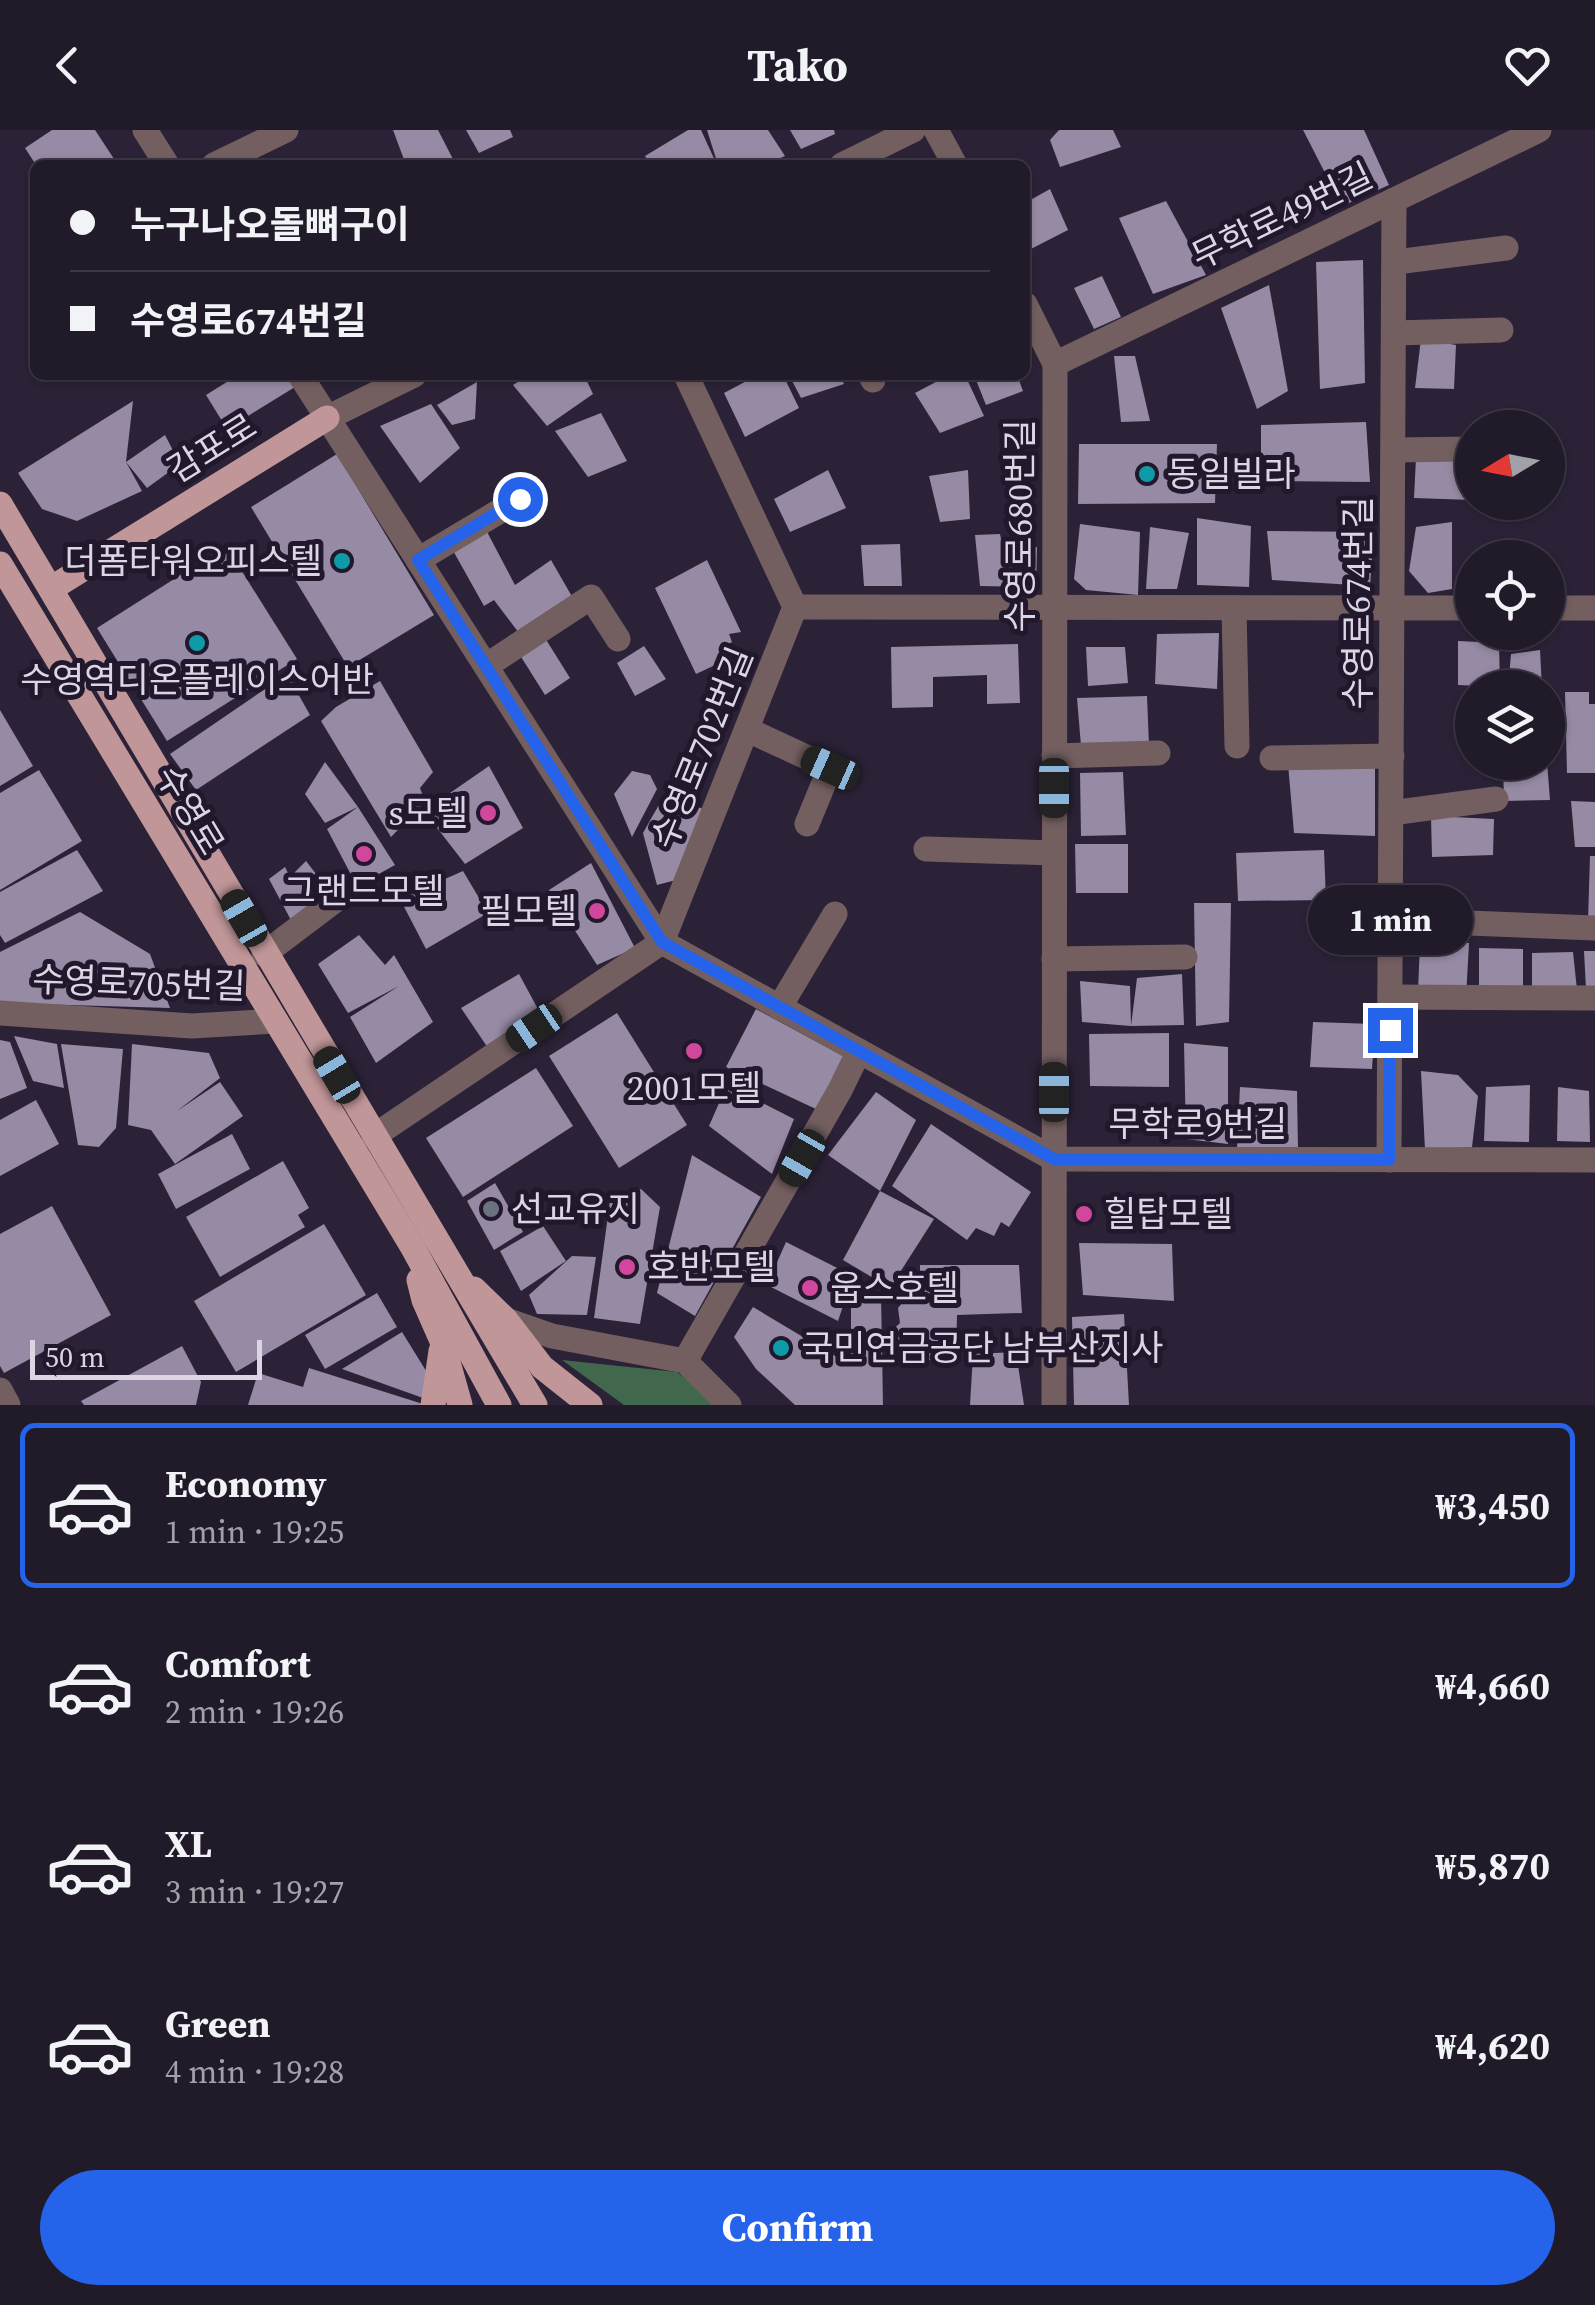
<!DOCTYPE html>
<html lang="en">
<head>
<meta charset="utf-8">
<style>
	:root { --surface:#201a29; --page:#2d2735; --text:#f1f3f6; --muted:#a2a1a8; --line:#3d3846; --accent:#2563eb }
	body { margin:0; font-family:"Source Serif 4","Noto Sans KR",serif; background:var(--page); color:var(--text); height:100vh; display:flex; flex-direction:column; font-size:38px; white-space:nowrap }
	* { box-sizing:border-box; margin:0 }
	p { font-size:32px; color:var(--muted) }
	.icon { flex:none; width:55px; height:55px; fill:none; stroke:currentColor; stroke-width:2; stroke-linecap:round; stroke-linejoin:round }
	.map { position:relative; height:1275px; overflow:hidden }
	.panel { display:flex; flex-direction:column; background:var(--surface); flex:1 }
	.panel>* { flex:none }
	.hud { position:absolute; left:30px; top:30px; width:1000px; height:220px; border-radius:15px; box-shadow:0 2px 8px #0004,0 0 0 2px var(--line); display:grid; align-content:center; height:220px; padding:0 40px; background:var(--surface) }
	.needle { width:65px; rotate:260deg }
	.tools { position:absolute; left:1455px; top:280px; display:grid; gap:20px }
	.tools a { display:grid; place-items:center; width:110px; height:110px; border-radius:50%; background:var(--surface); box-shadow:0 2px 8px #0004,0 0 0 2px var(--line); font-size:50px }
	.scale { position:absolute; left:30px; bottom:25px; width:232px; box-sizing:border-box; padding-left:10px; border:5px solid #dcd6e4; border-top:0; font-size:28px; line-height:35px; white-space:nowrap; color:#dcd6e4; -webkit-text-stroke:8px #22182d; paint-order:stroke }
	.end { position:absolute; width:45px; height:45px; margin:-22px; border:12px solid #2563eb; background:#fff; box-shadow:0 0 0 5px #fff }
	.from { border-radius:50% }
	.bubble { position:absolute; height:70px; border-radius:35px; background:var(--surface); box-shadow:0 2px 8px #0004,0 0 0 2px var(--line); font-size:32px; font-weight:700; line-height:70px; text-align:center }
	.car { position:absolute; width:30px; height:60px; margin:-30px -15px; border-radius:12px; box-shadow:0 0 8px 2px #0007; background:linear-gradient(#222 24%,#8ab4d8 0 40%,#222 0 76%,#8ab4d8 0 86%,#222 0) }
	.hud b { display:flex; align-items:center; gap:35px; height:95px; font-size:38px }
	.hud b+b { border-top:2px solid var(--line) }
	.hud i { width:25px; height:25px; background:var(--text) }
	ul { padding:18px 0 0; list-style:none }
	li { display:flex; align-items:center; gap:30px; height:165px; margin:0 20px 15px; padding:0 20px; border:5px solid transparent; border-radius:15px }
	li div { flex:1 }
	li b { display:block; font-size:38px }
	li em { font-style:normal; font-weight:700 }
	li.active { border-color:var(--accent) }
	li>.icon { width:90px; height:90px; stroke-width:1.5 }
	.action { display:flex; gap:20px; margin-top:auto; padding:20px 40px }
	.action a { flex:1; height:115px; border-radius:60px; background:var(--accent); color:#fff; font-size:40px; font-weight:700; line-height:115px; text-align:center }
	header { display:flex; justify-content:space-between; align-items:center; height:130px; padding:0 40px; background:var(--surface); font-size:45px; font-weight:700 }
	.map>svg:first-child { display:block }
	.forest { fill:#41674c }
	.building { fill:#968aa4 }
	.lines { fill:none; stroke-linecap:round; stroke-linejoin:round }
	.minor { stroke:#745f60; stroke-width:25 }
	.major { stroke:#c09698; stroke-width:25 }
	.route { stroke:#2563eb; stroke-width:12 }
	.culture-dot { fill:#0f9aa8; stroke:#22182d; stroke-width:4 }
	.hotel-dot { fill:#d1479c; stroke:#22182d; stroke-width:4 }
	.worship-dot { fill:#6b7280; stroke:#22182d; stroke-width:4 }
	.labels { text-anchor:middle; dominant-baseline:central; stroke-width:10; stroke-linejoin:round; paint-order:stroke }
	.street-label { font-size:35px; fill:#dcd6e4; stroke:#22182d }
	.poi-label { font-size:35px; fill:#dcd6e4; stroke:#22182d; text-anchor:start }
</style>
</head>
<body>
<header><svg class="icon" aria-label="back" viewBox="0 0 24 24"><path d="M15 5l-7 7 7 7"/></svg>Tako<svg class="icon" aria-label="heart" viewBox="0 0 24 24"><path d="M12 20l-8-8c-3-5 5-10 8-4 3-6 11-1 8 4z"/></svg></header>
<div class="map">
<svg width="1595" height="1275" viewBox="0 0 1595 1275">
	<rect width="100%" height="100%" fill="#2b2237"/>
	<path class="forest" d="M562 1230 677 1242 699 1259 712 1275H624Z"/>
	<g class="building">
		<path d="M52 0H95L118 35H36L25 18Z"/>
		<path d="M393 0H438L456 35H406Z"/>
		<path d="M466 0H510L513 7 479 23Z"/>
		<path d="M688 0H701L717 35H650L645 26Z"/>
		<path d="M707 0H768L785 26 765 35H718Z"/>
		<path d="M790 0H834L835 4 801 19Z"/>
		<path d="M1059 0H1113L1121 17 1060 37 1050 10Z"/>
		<path d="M1303 0H1364L1389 55 1342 76Z"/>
		<path d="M1050 59 1068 100 1025 122V73Z"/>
		<path d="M1166 71 1206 145 1153 164 1119 88Z"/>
		<path d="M1363 130 1365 253 1320 259 1316 132Z"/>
		<path d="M1102 146 1121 187 1094 199 1074 158Z"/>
		<path d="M1269 155 1288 261 1257 279 1221 178Z"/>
		<path d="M1421 209 1456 215 1454 259 1415 258Z"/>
		<path d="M1114 226H1135L1150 291 1121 292Z"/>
		<path d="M238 245H288L295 257 227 299 206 265Z"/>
		<path d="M529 245H584L593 264 547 296 513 255Z"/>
		<path d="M758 245H783L799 278 745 307 724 263Z"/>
		<path d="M789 245H840L844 254 801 268Z"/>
		<path d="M949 245H965L984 286 940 303 915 263Z"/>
		<path d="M974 245H1017L1023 261 986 275Z"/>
		<path d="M477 252 475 289 452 295 437 275Z"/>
		<path d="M133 271 126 332 165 305 180 334 147 358 126 332 142 361 77 391 42 379 18 343Z"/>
		<path d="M431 274 460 318 420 353 380 296Z"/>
		<path d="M601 283 627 331 588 347 555 301Z"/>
		<path d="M1366 292 1370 352 1261 351V295Z"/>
		<path d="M1079 314H1217L1215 373 1078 374Z"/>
		<path d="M337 324 434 485 348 537 251 377Z"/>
		<path d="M1416 328H1472V370L1414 368Z"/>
		<path d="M828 340 846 378 790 402 774 369Z"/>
		<path d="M968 340 970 389 940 392 929 346Z"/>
		<path d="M1197 388 1251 396 1249 457 1197 455Z"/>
		<path d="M1452 392V459L1428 463 1409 441 1416 397Z"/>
		<path d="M1080 394 1140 402 1138 465 1086 460 1074 449Z"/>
		<path d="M1150 397 1189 403 1177 459H1146Z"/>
		<path d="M485 398 515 455 551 430 574 470 525 511 494 470 484 476 451 417Z"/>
		<path d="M1267 401 1374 402 1370 456 1272 450Z"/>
		<path d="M1000 404 1004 424 1037 417 1036 457 980 456 975 405Z"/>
		<path d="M900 414 902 456H864L861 415Z"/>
		<path d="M226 416 297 529 167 611 97 498Z"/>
		<path d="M707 430 741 502 729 504 732 512 722 518 726 530 696 544 655 458Z"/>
		<path d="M1219 503 1217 559 1155 554 1157 504Z"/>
		<path d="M545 508 570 548 545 565 518 522Z"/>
		<path d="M1458 511 1499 513 1500 557 1458 555Z"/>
		<path d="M1018 514 1020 573 987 574V545L933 547V577L892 578 891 517Z"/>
		<path d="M644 516 666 549 635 566 617 533Z"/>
		<path d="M1086 517H1125L1128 553 1088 556Z"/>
		<path d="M1540 520 1542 558H1508L1511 524Z"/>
		<path d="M287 544 310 585 196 660 170 624Z"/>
		<path d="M380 551 433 642 420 658 425 672 391 707 321 591 336 577Z"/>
		<path d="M1565 562H1589V574H1595V643H1567Z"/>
		<path d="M1147 566 1149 616H1081L1077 568Z"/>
		<path d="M0 580 33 636 0 656Z"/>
		<path d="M325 632 358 677 395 735 357 756 327 699 358 677 325 693 305 664Z"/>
		<path d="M1503 632H1547L1550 670 1504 671Z"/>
		<path d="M1375 633V706L1294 703 1288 634Z"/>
		<path d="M489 636 523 698 465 734 424 681Z"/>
		<path d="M39 640 82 711 0 760V663Z"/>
		<path d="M632 641 650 645 657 659 632 707 614 664Z"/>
		<path d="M1123 642 1126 705 1081 706 1080 643Z"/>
		<path d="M665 664 703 679 680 749 657 755 643 703Z"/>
		<path d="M1571 671 1595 672V717H1575Z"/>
		<path d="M1431 686 1494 689 1493 725 1432 727Z"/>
		<path d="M1075 714H1128V763H1076Z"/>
		<path d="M77 720 103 761 5 813 0 805V762Z"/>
		<path d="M1324 720 1326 770 1238 771 1236 723Z"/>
		<path d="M1590 726H1595V790H1588Z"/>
		<path d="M306 731 330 762 292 792 269 749 285 737 290 747Z"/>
		<path d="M591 733 635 818 597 835 549 760Z"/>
		<path d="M463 741 488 783 426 819 400 769Z"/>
		<path d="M1194 773H1231L1229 892 1196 896Z"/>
		<path d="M80 782 150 824 170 878 0 873V822Z"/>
		<path d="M359 805 385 835 394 825 433 892 376 933 350 887 399 856 348 883 318 834Z"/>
		<path d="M1420 813H1469L1466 868 1418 861Z"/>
		<path d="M1479 818 1523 819V868L1479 862Z"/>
		<path d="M1584 821H1595V859H1586Z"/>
		<path d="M1573 822 1577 860 1532 857V823Z"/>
		<path d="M519 844 539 881 488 918 461 878Z"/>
		<path d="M1182 844 1184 895 1131 896 1082 892 1080 851 1130 856 1131 896 1137 848Z"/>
		<path d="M756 879 845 927 818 980 726 937Z"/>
		<path d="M617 883 687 995 619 1038 549 926Z"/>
		<path d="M1313 892 1375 894 1372 939 1310 937Z"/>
		<path d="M1169 903V957L1090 956 1089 904Z"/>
		<path d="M14 906 57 914 64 958 33 951Z"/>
		<path d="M0 910 10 912 27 958 0 969Z"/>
		<path d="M1184 913 1228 917V1014L1186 1009Z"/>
		<path d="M61 914 123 919 116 998 99 1017 78 1015Z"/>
		<path d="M132 914 209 923 220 948 177 981 220 952 243 986 175 1034 151 1000 128 995Z"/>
		<path d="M536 938 573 996 463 1067 426 1008Z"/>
		<path d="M1421 941 1458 945 1478 966 1472 1017 1425 1020Z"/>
		<path d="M727 955 794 989 772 1044 709 996Z"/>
		<path d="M1530 955 1529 1012 1484 1011 1486 957Z"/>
		<path d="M1240 957 1297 961 1298 1020 1237 1018Z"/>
		<path d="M1558 957 1589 961 1590 1012 1557 1011Z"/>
		<path d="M876 962 916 990 880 1061 828 1025Z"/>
		<path d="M36 970 59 1014 0 1046V990Z"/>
		<path d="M931 994 1031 1062 1009 1097 1001 1092 994 1106 976 1098 967 1110 892 1056Z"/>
		<path d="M232 1004 250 1039 176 1079 158 1044Z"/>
		<path d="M692 1025 761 1067 695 1186 657 1163Z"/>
		<path d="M283 1031 309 1078 298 1085 305 1097 220 1147 186 1087Z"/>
		<path d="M495 1053 523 1102 494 1120 467 1071Z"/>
		<path d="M641 1059 660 1077 640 1194 594 1188 610 1071Z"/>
		<path d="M880 1061 934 1089 890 1158 843 1130Z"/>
		<path d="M52 1076 111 1185 4 1243 0 1236V1104Z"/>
		<path d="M324 1094 366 1165 236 1242 194 1171Z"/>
		<path d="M543 1096 566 1131 521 1161 500 1121Z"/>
		<path d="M786 1112 853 1146 838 1191 767 1155Z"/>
		<path d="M1079 1113 1172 1114 1174 1171 1083 1165Z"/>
		<path d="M572 1126 596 1127 587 1185 537 1184 529 1165Z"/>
		<path d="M920 1135H1019L1022 1183 957 1185 956 1229 888 1232 886 1206 900 1193 898 1178 920 1152Z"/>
		<path d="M377 1163 397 1197 325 1239 305 1205Z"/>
		<path d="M851 1164H881L883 1275H795L756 1239 734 1207 753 1177 840 1229 851 1230Z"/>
		<path d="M1124 1184 1129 1275H1074L1072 1187Z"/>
		<path d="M402 1202 428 1244 423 1268 342 1239Z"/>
		<path d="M182 1216 201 1252 196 1275H84L81 1271Z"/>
		<path d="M1016 1222 1024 1275H970L973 1224Z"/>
		<path d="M309 1238 423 1274V1275H248L258 1243 303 1257Z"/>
	</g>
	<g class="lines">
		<g class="minor">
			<path d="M145 0 167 35"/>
			<path d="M936 0 955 35"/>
			<path d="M214 35 286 0"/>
			<path d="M842 35 913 0"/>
			<path d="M1396 132 1506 118"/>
			<path d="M1025 174 1055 234 1054 1275"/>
			<path d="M1395 203 1501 200"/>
			<path d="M1055 234 1539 0"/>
			<path d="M300 245 662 812 1054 1029 1595 1030"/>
			<path d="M870 245 873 250"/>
			<path d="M327 288 414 245"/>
			<path d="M1394 320 1472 319"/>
			<path d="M418 430 520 369"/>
			<path d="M795 477 1472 478"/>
			<path d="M1234 478 1237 616"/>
			<path d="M1548 478H1595"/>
			<path d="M486 536 591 467 618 509"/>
			<path d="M748 600 830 638 807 694"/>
			<path d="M1054 626 1158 623"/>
			<path d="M1272 628 1392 626"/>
			<path d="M1391 683 1496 669"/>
			<path d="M926 719 1054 723"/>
			<path d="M1391 790 1595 798"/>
			<path d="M264 824 346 762"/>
			<path d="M1054 829 1185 827"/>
			<path d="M1390 867 1595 868"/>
			<path d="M779 878 835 784"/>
			<path d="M0 883 192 896 276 891"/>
			<path d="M374 1006 662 812 795 477 686 245"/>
			<path d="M1389 1030 1394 70"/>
			<path d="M506 1190 552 1206 685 1231 729 1275"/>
			<path d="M685 1231 840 960 859 921"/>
			<path d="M0 1260 8 1275"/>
		</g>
		<g class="major">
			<path d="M0 374 535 1275"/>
			<path d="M0 434 412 1116 499 1275"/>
			<path d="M52 458 327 288"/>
			<path d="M419 1150 424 1170 442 1211 460 1275"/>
			<path d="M474 1159 506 1190 542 1237 590 1275"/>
			<path d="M433 1275 441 1221"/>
		</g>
	</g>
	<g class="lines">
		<path class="route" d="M520 369 418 430 662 812 1054 1029 1389 1030 1390 900"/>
	</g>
	<g class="culture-dot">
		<circle cx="1147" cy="344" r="10"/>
		<circle cx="342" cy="431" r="10"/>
		<circle cx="197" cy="513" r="10"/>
		<circle cx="781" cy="1218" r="10"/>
	</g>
	<g class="hotel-dot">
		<circle cx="488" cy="683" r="10"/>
		<circle cx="364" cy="724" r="10"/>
		<circle cx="597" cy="781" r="10"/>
		<circle cx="694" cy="921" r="10"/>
		<circle cx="1084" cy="1084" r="10"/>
		<circle cx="627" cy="1137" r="10"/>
		<circle cx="810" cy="1158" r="10"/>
	</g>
	<circle class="worship-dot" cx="491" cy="1079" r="10"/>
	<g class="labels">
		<g class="street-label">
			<text transform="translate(1282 86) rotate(-26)">무학로49번길</text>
			<text transform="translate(212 318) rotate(-32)">감포로</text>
			<text transform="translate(1020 396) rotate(-90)">수영로680번길</text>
			<text transform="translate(1358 473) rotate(-90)">수영로674번길</text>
			<text transform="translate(702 618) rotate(-68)">수영로702번길</text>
			<text transform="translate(190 680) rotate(59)">수영로</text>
			<text transform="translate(139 853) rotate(2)">수영로705번길</text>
			<text x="1198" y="994">무학로9번길</text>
		</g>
		<g class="poi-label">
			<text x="1167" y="344">동일빌라</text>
			<text x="322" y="431" text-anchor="end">더폼타워오피스텔</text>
			<text x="197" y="550" text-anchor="middle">수영역디온플레이스어반</text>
			<text x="468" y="683" text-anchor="end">s모텔</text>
			<text x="364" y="761" text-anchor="middle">그랜드모텔</text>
			<text x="577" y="781" text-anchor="end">필모텔</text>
			<text x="694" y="958" text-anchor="middle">2001모텔</text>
			<text x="511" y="1079">선교유지</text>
			<text x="1104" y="1084">힐탑모텔</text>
			<text x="647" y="1137">호반모텔</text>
			<text x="830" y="1158">웁스호텔</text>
			<text x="801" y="1218">국민연금공단 남부산지사</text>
		</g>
	</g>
</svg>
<div class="tools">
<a><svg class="needle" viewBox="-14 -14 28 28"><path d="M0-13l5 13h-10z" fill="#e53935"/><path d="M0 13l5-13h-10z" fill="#a2a1a8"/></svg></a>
<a><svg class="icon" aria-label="locate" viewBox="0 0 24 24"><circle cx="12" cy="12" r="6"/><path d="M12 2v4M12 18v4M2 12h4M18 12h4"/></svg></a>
<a><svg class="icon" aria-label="layers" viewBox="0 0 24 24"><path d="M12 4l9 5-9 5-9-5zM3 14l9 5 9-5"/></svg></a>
</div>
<div class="scale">50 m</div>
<i class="end from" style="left:520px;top:369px"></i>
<i class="end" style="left:1390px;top:900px"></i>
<div class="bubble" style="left:1308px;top:755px;width:165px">1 min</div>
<i class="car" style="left:830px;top:638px;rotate:294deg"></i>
<i class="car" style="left:1054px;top:658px;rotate:180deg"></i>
<i class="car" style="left:244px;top:788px;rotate:330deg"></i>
<i class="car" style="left:534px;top:898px;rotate:236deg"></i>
<i class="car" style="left:337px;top:945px;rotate:329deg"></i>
<i class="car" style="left:1054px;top:962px;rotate:0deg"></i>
<i class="car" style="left:802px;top:1028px;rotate:210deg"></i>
<div class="hud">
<b><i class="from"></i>누구나오돌뼈구이</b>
<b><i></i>수영로674번길</b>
</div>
</div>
<section class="panel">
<ul>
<li class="active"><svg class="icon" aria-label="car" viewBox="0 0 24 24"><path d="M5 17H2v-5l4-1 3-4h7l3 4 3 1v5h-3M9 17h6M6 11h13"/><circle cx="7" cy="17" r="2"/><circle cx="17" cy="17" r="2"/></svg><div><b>Economy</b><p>1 min · 19:25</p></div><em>₩3,450</em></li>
<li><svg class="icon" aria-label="car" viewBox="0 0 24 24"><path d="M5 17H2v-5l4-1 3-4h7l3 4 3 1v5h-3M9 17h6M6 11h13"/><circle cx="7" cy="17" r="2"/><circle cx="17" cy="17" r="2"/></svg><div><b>Comfort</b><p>2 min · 19:26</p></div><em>₩4,660</em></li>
<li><svg class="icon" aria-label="car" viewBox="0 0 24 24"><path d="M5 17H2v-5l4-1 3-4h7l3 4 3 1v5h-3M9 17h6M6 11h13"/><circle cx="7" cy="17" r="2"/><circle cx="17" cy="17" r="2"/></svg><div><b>XL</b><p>3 min · 19:27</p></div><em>₩5,870</em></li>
<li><svg class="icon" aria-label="car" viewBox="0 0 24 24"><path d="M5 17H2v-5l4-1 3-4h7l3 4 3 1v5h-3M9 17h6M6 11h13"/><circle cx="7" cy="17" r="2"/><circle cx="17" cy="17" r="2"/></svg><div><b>Green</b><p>4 min · 19:28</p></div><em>₩4,620</em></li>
</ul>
<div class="action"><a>Confirm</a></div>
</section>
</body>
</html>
